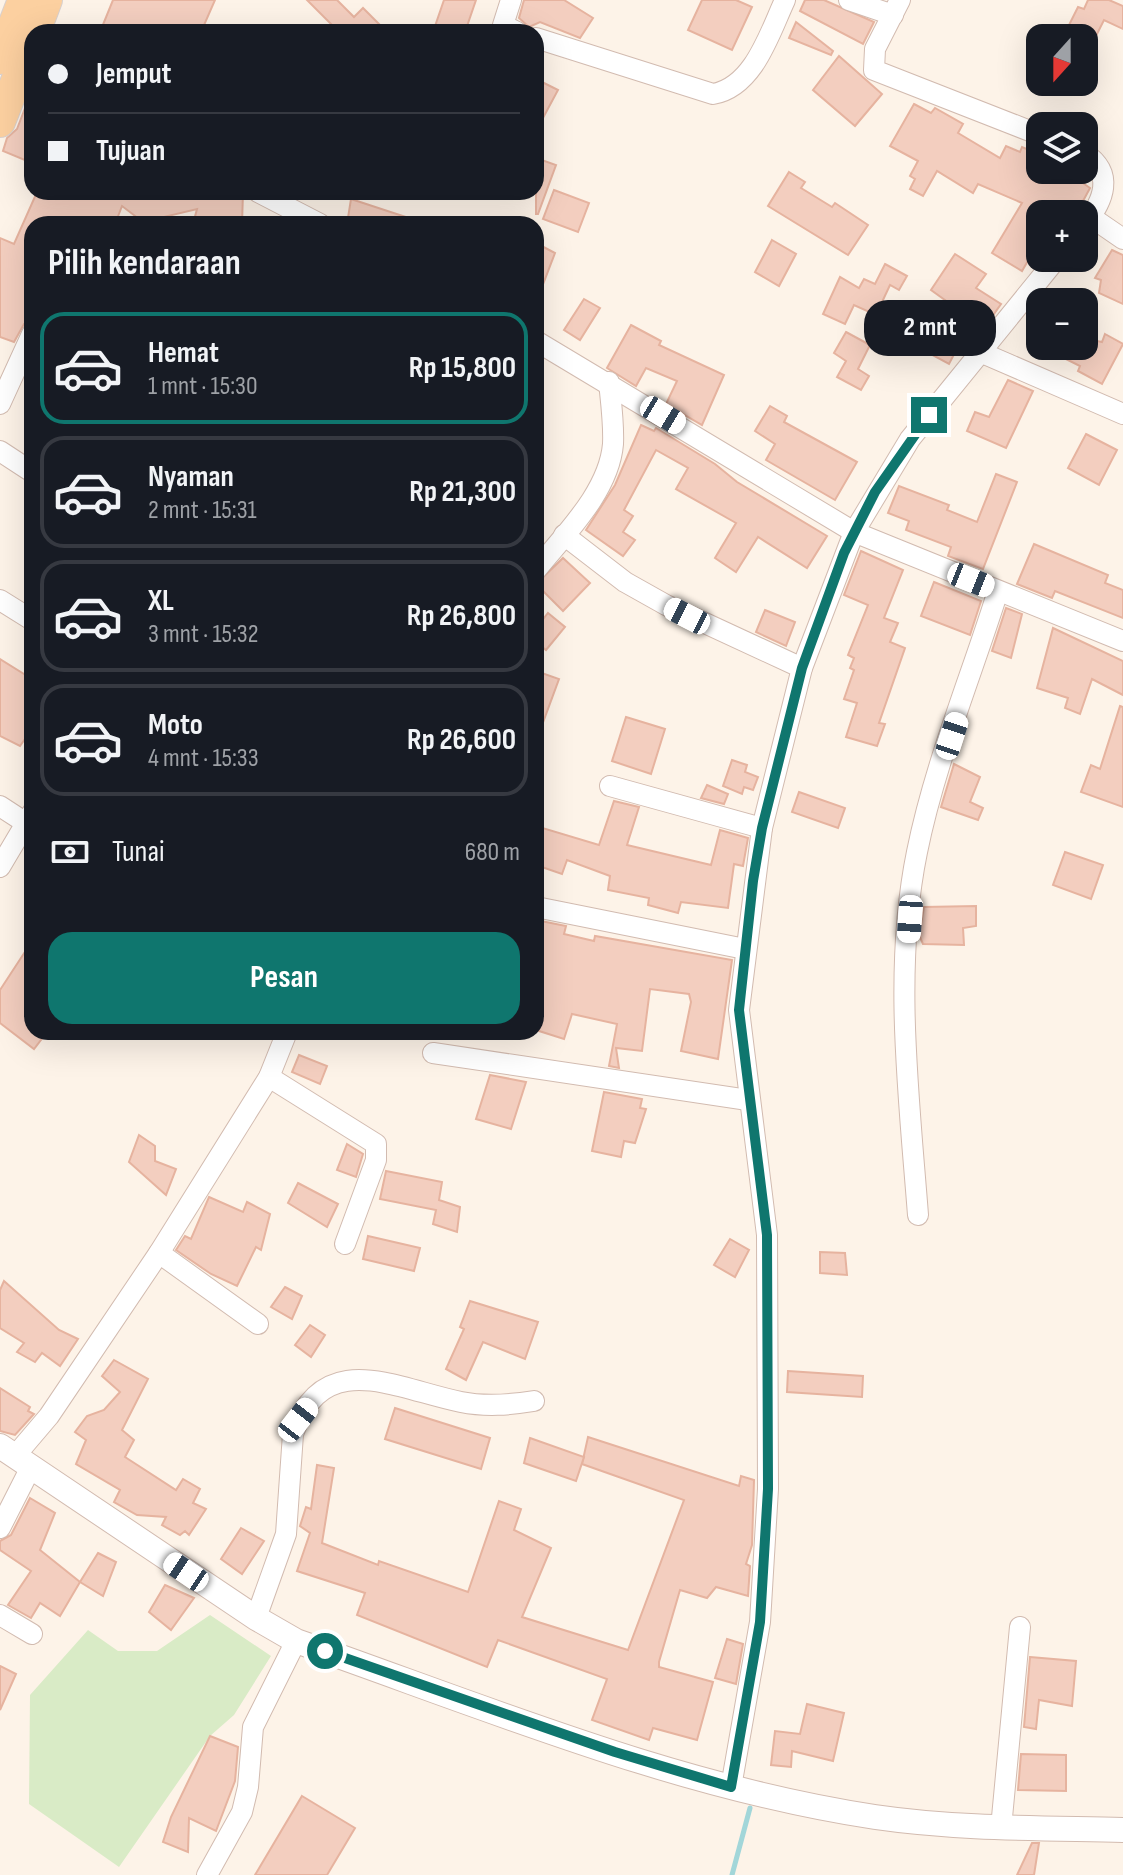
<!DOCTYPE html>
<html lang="id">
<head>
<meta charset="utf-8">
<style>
	:root { --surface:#171b24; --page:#242831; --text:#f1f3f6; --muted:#9ea1a6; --line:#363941; --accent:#0f766e }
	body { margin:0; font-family:"Sofia Sans Condensed",sans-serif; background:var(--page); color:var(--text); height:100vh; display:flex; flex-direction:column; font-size:30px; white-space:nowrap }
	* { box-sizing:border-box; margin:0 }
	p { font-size:26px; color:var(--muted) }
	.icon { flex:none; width:44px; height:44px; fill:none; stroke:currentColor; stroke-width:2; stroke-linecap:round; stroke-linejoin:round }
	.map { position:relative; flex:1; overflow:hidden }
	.drawer { position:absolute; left:24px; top:216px; width:520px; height:824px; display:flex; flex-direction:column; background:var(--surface); border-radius:24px; box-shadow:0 8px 32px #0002 }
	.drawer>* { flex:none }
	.guide { position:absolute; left:24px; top:24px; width:520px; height:176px; border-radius:24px; box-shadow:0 8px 32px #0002; display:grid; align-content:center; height:176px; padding:0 24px; background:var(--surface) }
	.needle { width:52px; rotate:201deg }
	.fabs { position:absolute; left:1026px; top:24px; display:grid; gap:16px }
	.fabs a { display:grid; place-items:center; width:72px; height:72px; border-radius:16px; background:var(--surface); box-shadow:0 8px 32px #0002; font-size:40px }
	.end { position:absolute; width:36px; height:36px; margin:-18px; border:10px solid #0f766e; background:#fff; box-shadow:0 0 0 4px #fff }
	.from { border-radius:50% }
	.bubble { position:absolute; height:56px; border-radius:24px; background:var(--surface); box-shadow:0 8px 32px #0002; font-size:26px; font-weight:700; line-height:56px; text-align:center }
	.car { position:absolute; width:24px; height:48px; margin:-24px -12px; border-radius:10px; box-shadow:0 0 6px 2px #0007; background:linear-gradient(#fff 24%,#345 0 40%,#fff 0 76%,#345 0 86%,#fff 0) }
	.guide b { display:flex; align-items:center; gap:28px; height:76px; font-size:30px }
	.guide b+b { border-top:2px solid var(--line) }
	.guide i { width:20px; height:20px; background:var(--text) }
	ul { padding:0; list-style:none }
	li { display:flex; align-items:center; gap:24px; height:112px; margin:0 16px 12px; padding:0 8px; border:4px solid var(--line); border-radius:24px }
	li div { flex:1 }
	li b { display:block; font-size:30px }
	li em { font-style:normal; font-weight:700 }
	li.selected { border-color:var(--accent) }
	li>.icon { width:72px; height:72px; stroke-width:1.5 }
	h2 { padding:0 24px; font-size:36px; line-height:96px }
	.pay { display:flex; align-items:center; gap:20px; height:88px; padding:0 24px; font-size:30px }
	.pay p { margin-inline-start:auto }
	.primary-button { display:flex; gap:16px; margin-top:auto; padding:16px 24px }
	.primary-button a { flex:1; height:92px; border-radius:24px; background:var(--accent); color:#fff; font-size:32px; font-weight:700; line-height:92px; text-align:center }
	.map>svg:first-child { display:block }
	.green { fill:#d9ebc6 }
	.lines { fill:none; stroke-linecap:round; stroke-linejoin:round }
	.stream { stroke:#a2d6d9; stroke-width:5 }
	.building { fill:#f3cebf; stroke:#e6b39f; stroke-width:2 }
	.minor-casing { stroke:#d2bbb0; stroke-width:22 }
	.tertiary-casing { stroke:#d2bbb0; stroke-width:26 }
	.primary-casing { stroke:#d9d0cd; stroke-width:32 }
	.minor { stroke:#fff; stroke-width:20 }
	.tertiary { stroke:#fff; stroke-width:24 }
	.primary { stroke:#fcd0a0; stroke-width:30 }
	.route { stroke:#0f766e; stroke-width:10 }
</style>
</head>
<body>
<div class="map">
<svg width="1123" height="1875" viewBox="0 0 1123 1875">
	<rect width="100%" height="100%" fill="#fdf3e8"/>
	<path class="green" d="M210 1615 271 1656 234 1715 210 1736 119 1867 29 1804 30 1695 88 1630 118 1651H157Z"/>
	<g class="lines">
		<path class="stream" d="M732 1875 750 1808"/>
	</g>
	<g class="building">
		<path d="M113 0H215L201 32H100Z"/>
		<path d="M307 0H337L354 17 363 8 387 32H339Z"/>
		<path d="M444 0H476L465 32H433Z"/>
		<path d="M524 0H564L593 18 580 38 540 22 529 27 519 18Z"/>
		<path d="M702 0H736L752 7 732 50 688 30Z"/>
		<path d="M805 0H824L874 22 863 44 800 11Z"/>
		<path d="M1088 0H1109L1123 6V29L1104 20 1092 44 1066 31 1078 7 1084 9Z"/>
		<path d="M796 22 833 51 831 55 789 38Z"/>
		<path d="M839 56 882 94 855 126 813 90Z"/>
		<path d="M536 79 558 90 536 131Z"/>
		<path d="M32 90V163L3 151 7 138 17 129Z"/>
		<path d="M914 104 931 113 935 108 963 124 958 133 1000 158 1006 146 1020 152 1022 147 1034 152 1033 159 1040 160V170H1064L1090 188 1076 214H1040V240L1022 271 992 253 1022 203 978 184 973 193 937 171 923 196 910 189 915 179 910 176 918 161 890 146Z"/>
		<path d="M536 158 556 165 538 214H536Z"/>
		<path d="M789 172 805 182 801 188 832 207 835 203 868 225 848 255 768 206Z"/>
		<path d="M554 190 589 203 578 232 543 219Z"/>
		<path d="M37 192H243L242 224H193L197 209 143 222 122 206 115 224H32V321L24 324 14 342 0 337V238L14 244Z"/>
		<path d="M351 199 418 221V224H347Z"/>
		<path d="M772 240 796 254 779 286 755 272Z"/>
		<path d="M536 243 555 253 537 300H536Z"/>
		<path d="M1112 250 1123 255V304L1099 293 1101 280 1095 278Z"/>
		<path d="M955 254 986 274 976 288 1001 304 984 328 931 290Z"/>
		<path d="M885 264 907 276 899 290 890 285 876 315 854 305 845 324 823 314 840 277 859 288 864 279 875 284Z"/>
		<path d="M584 299 600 308 580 340 564 330Z"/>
		<path d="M925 324 960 343 949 364 914 345Z"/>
		<path d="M631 325 661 341 659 345 724 375 702 425 666 404 677 381 646 368 636 386 607 368Z"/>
		<path d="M846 332 870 345 858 369 869 376 861 390 837 377 846 361 834 353Z"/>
		<path d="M1105 334 1123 344 1102 384 1078 371 1080 366 1040 346H1089L1092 340 1102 342Z"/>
		<path d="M1008 380 1033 391 1006 448 967 431 975 412 989 417Z"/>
		<path d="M770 406 787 416 784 422 857 462 835 500 766 460 775 444 755 431Z"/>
		<path d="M641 425 654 431 656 428 715 464 737 482 827 536 807 568 758 537 736 572 715 558 736 523 676 489 688 468 656 450 624 510 633 516 623 532 635 540 623 556 586 530 615 485Z"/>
		<path d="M1086 434 1117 450 1099 485 1068 468Z"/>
		<path d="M996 474 1017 482 983 569 948 556 951 547 906 530 909 521 888 513 899 486 949 505 947 510 977 522Z"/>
		<path d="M1034 544 1108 575 1105 583 1123 590V618L1055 591 1052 598 1017 584Z"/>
		<path d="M861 551 903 570 884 618 898 623 890 642 905 648 879 723 885 724 877 746 846 737 857 703 844 699 854 670 850 668 854 658 848 655 868 605 844 595Z"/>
		<path d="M563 558 590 583 563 611 536 584Z"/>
		<path d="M934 582 981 601 970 635 921 616Z"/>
		<path d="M1006 608 1022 614 1011 658 992 651Z"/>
		<path d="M765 610 795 622 786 646 756 632Z"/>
		<path d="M548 613 565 627 546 650 536 642V628Z"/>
		<path d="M1053 628 1123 661V695L1092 679 1080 714 1065 708 1068 698 1037 688Z"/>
		<path d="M0 659 32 679V729L20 746 0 736Z"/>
		<path d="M536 671 559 679 538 736H536Z"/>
		<path d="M1120 706 1123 707V807L1081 792 1091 765 1100 769Z"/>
		<path d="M626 717 665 729 651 774 612 761Z"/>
		<path d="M732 760 747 765 745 772 758 777 753 790 744 787 742 794 723 786Z"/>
		<path d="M954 764 980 777 970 802 983 808 978 820 941 807Z"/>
		<path d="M707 785 728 794 724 804 701 798Z"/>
		<path d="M799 792 845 808 838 828 792 812Z"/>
		<path d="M614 801 639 807 627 845 711 865 720 830 748 838 743 866 734 864 728 908 681 902 678 913 648 905 649 898 608 890 610 876 567 860 562 874 536 865V826L599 845Z"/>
		<path d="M1065 852 1103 865 1091 899 1053 885Z"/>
		<path d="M976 906V926L963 928 964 945 923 944 919 935 924 907Z"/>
		<path d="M536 920 566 926 564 934 594 941 595 936 732 960 718 1059 681 1051 691 1002 689 994 650 989 642 1051 616 1048 619 1068 609 1066 617 1024 572 1014 564 1039 536 1030 540 1019 536 1018Z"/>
		<path d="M32 941V1032H47L34 1049 0 1023V990Z"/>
		<path d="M299 1055 327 1066 320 1084 292 1072Z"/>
		<path d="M490 1075 526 1082 511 1129 476 1119Z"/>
		<path d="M604 1092 642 1099 640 1108 646 1109 635 1143 624 1141 621 1157 592 1151Z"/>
		<path d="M139 1135 155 1146V1161L176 1169 166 1195 129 1162Z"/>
		<path d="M347 1144 363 1154 356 1177 337 1170Z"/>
		<path d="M386 1171 442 1182 439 1200 460 1207 457 1232 433 1224 436 1210 380 1199Z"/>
		<path d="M298 1183 338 1204 327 1227 288 1203Z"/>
		<path d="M209 1197 243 1212 247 1202 270 1214 261 1250 256 1247 237 1286 211 1274 176 1250 185 1236 191 1239Z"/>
		<path d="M368 1236 420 1248 414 1271 363 1259Z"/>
		<path d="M730 1239 749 1250 735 1277 714 1265Z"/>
		<path d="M820 1252 845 1253 847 1275 820 1273Z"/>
		<path d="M4 1281 59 1330 78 1339 60 1366 42 1353 35 1362 17 1352 24 1343 0 1328V1290Z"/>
		<path d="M285 1287 302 1296 292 1319 271 1307Z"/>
		<path d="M470 1301 538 1322 525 1359 483 1342 466 1380 446 1369 464 1329 460 1327Z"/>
		<path d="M310 1325 325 1335 311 1357 295 1345Z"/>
		<path d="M114 1360 148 1379 122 1430 134 1440 125 1457 176 1490 183 1479 200 1489 193 1503 206 1509 189 1535 185 1531 180 1535 162 1525 166 1517 137 1515 114 1502 120 1490 76 1464 86 1440 75 1432 87 1416 104 1410 120 1392 102 1376Z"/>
		<path d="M788 1371 863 1376 862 1397 787 1392Z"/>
		<path d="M0 1388 30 1407 28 1411 34 1414 15 1435 0 1431Z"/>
		<path d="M395 1408 490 1438 481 1469 385 1439Z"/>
		<path d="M588 1437 739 1486 741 1476 754 1480 752 1545 746 1564 750 1566 748 1596 716 1587 707 1598 680 1590 659 1662V1667L713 1682 697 1740 653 1728 649 1740 592 1720 607 1679 498 1640 487 1667 357 1615 365 1593 297 1571 310 1533 300 1526 306 1507 311 1509 317 1465 334 1468 322 1543 378 1565 379 1561 468 1592 499 1501 521 1509 514 1530 551 1548 522 1617 628 1650 684 1500 582 1464Z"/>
		<path d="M530 1438 584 1457 576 1481 524 1463Z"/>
		<path d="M30 1498 55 1513 40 1550 80 1582 60 1616 40 1603 31 1618 8 1605 31 1571 0 1550V1541L11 1535Z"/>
		<path d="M241 1528 264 1541 242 1574 221 1559Z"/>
		<path d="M98 1553 116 1562 103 1596 80 1582Z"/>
		<path d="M165 1585 194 1598 171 1630 149 1612Z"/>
		<path d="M727 1639 743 1644 736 1684 715 1678Z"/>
		<path d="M1030 1657 1076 1661 1072 1706 1039 1700 1036 1729 1024 1727Z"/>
		<path d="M0 1666 16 1674 0 1710Z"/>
		<path d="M807 1704 844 1713 833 1761 792 1751 791 1767 771 1765 775 1731 800 1734Z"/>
		<path d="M210 1736 238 1747 235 1781 216 1831 189 1818 188 1852 163 1842 171 1817Z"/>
		<path d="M1021 1754 1066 1755V1791L1018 1790Z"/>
		<path d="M302 1796 355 1828 327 1875H255Z"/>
		<path d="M1032 1843H1039L1034 1875H1017Z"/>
	</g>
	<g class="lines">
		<defs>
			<g id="minor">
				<path d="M511 0 503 25 517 32"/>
				<path d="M849 0 893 15"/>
				<path d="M900 0 875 49 874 70 1040 135"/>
				<path d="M536 38 713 94C754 87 770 32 785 0"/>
				<path d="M1084 153C1115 173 1104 201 1084 225"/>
				<path d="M258 192 320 224"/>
				<path d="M1091 217 1123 239"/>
				<path d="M536 341 854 532 1123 641"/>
				<path d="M980 352 1123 414"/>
				<path d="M0 404 32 334"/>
				<path d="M0 451 32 472"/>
				<path d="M564 535 625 582 666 605 802 668"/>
				<path d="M536 570C564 535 609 492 613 444 614 424 611 402 609 382"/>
				<path d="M0 600 32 620"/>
				<path d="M610 786 762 828"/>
				<path d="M0 806 26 823"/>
				<path d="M0 867 32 813"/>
				<path d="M536 907 745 949"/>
				<path d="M433 1053 748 1100"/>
				<path d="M269 1077 376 1144V1160L345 1244"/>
				<path d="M918 1215C909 1097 893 969 917 852 935 763 971 677 998 591"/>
				<path d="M159 1253 258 1324"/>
				<path d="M15 1456 49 1416 159 1253 269 1077 287 1032"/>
				<path d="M0 1528 31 1467"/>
				<path d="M0 1615 32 1634"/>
				<path d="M256 1618 286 1534 293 1434C323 1346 396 1389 461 1402 486 1407 509 1405 534 1401"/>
				<path d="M731 1787 760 1622 768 1489 767 1235 739 1010 762 828 802 668 854 532 910 439 1057 258"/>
				<path d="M1001 1828 1020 1627"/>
				<path d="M207 1875 242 1812 248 1787 253 1727 296 1641"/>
			</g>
			<path id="tertiary" d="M0 1446 256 1618 296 1641C485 1707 676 1787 875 1817 957 1829 1040 1828 1123 1830"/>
			<g id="primary">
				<path d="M35 32 47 0"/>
				<path d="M0 59 23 0"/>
				<path d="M0 122 32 40"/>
			</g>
		</defs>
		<use href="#minor" class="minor-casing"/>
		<use href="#tertiary" class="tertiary-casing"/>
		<use href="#primary" class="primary-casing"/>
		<use href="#minor" class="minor"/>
		<use href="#tertiary" class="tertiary"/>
		<use href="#primary" class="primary"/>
	</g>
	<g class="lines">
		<path class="route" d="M325 1651 615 1752 731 1787 760 1622 768 1489 767 1235 739 1010 753 881 762 828 802 668 844 553 875 492 929 415"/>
	</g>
</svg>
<div class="fabs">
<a><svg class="needle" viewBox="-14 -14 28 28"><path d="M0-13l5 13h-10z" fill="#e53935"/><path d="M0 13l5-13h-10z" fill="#9ea1a6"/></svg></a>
<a><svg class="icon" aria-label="layers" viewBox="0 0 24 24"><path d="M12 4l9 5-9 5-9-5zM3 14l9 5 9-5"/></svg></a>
<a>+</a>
<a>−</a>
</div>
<i class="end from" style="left:325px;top:1651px"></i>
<i class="end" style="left:929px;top:415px"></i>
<div class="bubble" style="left:864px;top:300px;width:132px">2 mnt</div>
<i class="car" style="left:663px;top:415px;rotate:121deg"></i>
<i class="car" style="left:971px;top:580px;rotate:112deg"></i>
<i class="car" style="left:687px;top:616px;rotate:297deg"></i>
<i class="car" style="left:952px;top:736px;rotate:18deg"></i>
<i class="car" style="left:910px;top:919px;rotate:184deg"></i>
<i class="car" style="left:298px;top:1420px;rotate:38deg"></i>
<i class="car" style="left:186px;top:1572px;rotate:304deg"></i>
<div class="guide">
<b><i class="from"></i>Jemput</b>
<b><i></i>Tujuan</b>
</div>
<section class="drawer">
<h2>Pilih kendaraan</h2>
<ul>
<li class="selected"><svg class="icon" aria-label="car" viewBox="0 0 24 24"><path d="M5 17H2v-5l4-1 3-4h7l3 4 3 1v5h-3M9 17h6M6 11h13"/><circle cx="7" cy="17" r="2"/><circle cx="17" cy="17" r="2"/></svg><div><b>Hemat</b><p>1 mnt · 15:30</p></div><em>Rp 15,800</em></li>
<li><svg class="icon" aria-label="car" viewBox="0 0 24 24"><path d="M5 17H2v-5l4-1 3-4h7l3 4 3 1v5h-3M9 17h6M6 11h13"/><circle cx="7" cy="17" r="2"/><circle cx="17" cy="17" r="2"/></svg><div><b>Nyaman</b><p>2 mnt · 15:31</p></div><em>Rp 21,300</em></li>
<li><svg class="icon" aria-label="car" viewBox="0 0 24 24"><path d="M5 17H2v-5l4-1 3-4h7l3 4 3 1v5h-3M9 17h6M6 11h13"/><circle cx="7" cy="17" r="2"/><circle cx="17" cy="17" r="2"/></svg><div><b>XL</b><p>3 mnt · 15:32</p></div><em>Rp 26,800</em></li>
<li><svg class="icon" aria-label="car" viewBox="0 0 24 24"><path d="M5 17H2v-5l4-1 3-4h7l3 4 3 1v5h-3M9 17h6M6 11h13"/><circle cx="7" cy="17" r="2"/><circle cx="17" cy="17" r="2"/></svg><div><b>Moto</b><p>4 mnt · 15:33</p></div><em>Rp 26,600</em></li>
</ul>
<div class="pay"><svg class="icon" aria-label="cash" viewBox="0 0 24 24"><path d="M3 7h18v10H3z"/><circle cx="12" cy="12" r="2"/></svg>Tunai<p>680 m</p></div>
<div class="primary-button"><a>Pesan</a></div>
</section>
</div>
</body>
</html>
